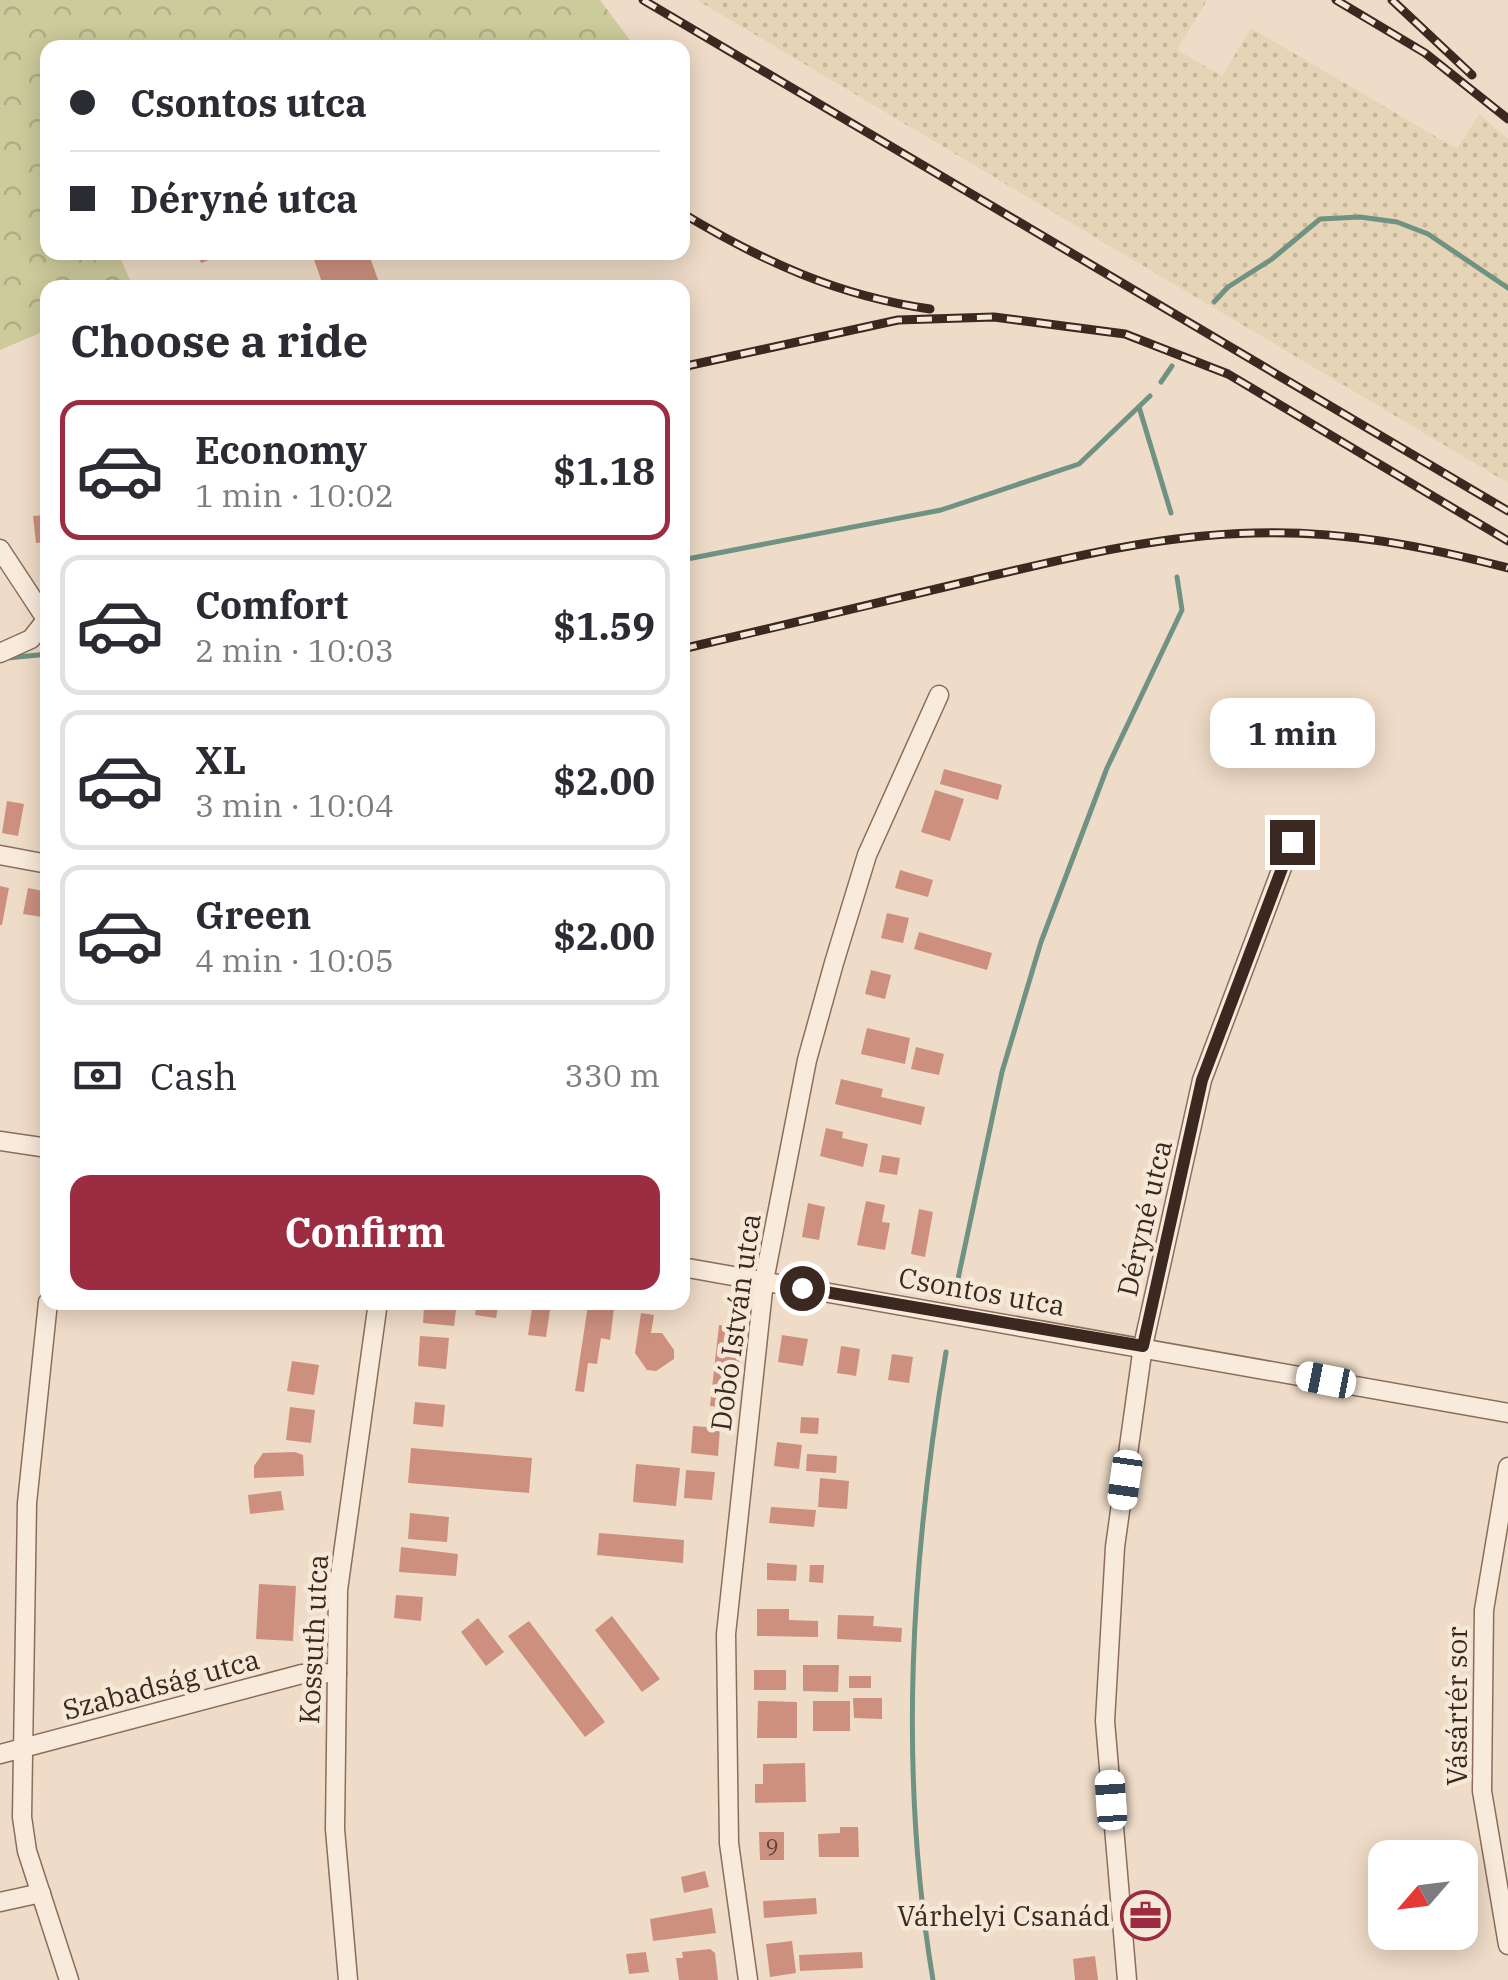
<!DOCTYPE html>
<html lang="en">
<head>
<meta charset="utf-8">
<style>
	:root { --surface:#fff; --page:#f2f2f3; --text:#2b2b33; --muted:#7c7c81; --line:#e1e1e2; --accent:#9b2c41 }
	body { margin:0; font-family:"IBM Plex Serif",serif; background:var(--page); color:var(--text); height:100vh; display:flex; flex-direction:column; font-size:38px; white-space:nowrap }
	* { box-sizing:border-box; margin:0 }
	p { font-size:32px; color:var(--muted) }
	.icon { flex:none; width:55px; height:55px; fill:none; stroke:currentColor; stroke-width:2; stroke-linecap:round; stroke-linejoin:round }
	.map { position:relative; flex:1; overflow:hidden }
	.drawer { position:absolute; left:40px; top:280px; width:650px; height:1030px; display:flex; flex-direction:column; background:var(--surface); border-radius:20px; box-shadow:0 5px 25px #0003 }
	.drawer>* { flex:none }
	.guide { position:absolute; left:40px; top:40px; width:650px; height:220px; border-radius:20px; box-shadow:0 5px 25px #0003; display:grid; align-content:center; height:220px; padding:0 30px; background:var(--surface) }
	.needle { width:65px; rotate:242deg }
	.tools { position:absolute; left:1368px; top:1840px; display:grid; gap:20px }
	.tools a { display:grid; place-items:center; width:110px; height:110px; border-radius:20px; background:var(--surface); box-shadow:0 5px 25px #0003; font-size:50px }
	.end { position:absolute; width:45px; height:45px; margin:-22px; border:12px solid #3b2820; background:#fff; box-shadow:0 0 0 5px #fff }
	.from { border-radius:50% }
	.bubble { position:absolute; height:70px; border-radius:20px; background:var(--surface); box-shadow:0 5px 25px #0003; font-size:32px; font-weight:800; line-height:70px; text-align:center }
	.car { position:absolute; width:30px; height:60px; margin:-30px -15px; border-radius:12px; box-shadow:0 0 8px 2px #0007; background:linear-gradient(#fff 24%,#345 0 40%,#fff 0 76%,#345 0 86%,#fff 0) }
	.guide b { display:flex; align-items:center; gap:35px; height:95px; font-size:38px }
	.guide b+b { border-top:2px solid var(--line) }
	.guide i { width:25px; height:25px; background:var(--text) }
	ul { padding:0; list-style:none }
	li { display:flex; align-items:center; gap:30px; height:140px; margin:0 20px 15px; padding:0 10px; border:5px solid var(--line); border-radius:20px }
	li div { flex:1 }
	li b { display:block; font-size:38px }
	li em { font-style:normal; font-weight:800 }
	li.selected { border-color:var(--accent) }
	li>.icon { width:90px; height:90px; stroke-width:1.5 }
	h2 { padding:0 30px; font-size:45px; line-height:120px }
	.pay { display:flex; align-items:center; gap:25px; height:110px; padding:0 30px; font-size:38px }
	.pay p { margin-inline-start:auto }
	.primary-button { display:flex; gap:20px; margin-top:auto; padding:20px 30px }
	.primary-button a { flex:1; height:115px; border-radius:20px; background:var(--accent); color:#fff; font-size:40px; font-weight:800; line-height:115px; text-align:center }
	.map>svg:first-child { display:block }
	.farmland { fill:url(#farmland-dots) }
	.forest { fill:url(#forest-crowns) }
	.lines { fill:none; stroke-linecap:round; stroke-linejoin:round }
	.stream { stroke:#6f9283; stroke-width:5 }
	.building { fill:#cd907e }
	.street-casing { stroke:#8b6d5c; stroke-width:21 }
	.street { stroke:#f9ebdb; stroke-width:18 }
	.rail-casing { stroke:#3b2820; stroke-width:9 }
	.rail { stroke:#f6e8d7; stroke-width:5; stroke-dasharray:15; stroke-linecap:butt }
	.route { stroke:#3b2820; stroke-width:12 }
	.labels { text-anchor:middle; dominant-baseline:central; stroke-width:9; stroke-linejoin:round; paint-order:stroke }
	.number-label { font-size:22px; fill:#604238 }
	.street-label { font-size:28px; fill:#3b2820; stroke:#f6e8d7 }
	.poi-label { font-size:28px; fill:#3b2820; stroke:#f6e8d7; text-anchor:end }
</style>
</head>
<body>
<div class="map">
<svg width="1508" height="1980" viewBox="0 0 1508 1980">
	<defs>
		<pattern id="farmland-dots" width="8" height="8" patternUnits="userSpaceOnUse" patternTransform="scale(2.5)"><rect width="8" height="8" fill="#e5d4b5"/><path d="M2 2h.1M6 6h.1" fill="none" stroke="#c5b69b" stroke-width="1.8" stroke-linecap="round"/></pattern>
		<pattern id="forest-crowns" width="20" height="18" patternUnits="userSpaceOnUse" patternTransform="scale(2.5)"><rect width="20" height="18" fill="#cdca9b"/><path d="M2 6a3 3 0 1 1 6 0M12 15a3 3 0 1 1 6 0" fill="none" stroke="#b1ae85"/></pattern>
	</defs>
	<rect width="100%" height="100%" fill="#efdcc8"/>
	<path class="farmland" d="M697 0H1207L1177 50 1222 76 1251 28 1457 149 1479 114 1508 139V483Z"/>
	<path class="forest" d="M0 0H600L635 47 48 48V252L118 253 133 287 48 288 47 330 0 350Z"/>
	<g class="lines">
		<g class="stream">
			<path d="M1214 302 1228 287 1272 259 1320 219 1360 217 1397 222 1428 234 1508 288"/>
			<path d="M1161 382 1172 366"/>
			<path d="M1139 407 1171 513"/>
			<path d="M682 560 941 510 1079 464 1150 396"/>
			<path d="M8 658 48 654"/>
			<path d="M955 1293 1002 1072 1041 942 1107 768 1182 610 1177 577"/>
			<path d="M933 1980C898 1771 911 1560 946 1352"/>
		</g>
	</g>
	<g class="building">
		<path d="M197 252H226V253L201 263Z"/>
		<path d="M325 252H368L381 288H324L313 257Z"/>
		<path d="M48 515V542L36 543 33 516Z"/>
		<path d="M944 769 1002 785 998 800 940 784Z"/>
		<path d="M935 790 964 799 950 841 921 832Z"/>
		<path d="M7 801 24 804 18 836 2 833Z"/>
		<path d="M45 813H48V844H41Z"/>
		<path d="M900 870 933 880 928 897 895 888Z"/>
		<path d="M0 886 9 888 2 925H0Z"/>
		<path d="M28 888 48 892V918L23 914Z"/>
		<path d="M887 913 909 918 903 943 881 938Z"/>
		<path d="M919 932 992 953 987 970 914 949Z"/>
		<path d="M871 970 891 975 885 999 865 994Z"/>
		<path d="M867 1028 910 1038 905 1064 861 1054Z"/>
		<path d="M916 1047 944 1054 939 1075 911 1069Z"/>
		<path d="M841 1079 883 1089 881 1097 925 1107 921 1125 835 1104Z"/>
		<path d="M826 1128 843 1132 842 1138 868 1144 863 1167 820 1156Z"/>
		<path d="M882 1155 900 1158 897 1175 879 1172Z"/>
		<path d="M866 1201 885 1205 882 1222 890 1223 885 1250 857 1245Z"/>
		<path d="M808 1203 825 1207 819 1240 802 1237Z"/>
		<path d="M919 1209 933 1212 925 1257 911 1254Z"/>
		<path d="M477 1302H499L496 1318 475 1315Z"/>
		<path d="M533 1302 551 1303 546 1337 528 1335Z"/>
		<path d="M588 1305 614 1308 610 1340 601 1338 597 1364 588 1363 584 1392 575 1391Z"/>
		<path d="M424 1307 456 1310 454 1326 423 1323Z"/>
		<path d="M641 1313 654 1315 651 1333H662L674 1350V1359L656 1371 647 1370 635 1353Z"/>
		<path d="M719 1325 743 1328 734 1408 710 1406Z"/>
		<path d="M782 1335 808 1339 803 1366 778 1362Z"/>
		<path d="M420 1336 449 1338 446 1369 418 1366Z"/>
		<path d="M841 1346 860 1349 856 1376 837 1373Z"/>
		<path d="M892 1354 913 1357 909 1383 888 1380Z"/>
		<path d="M292 1361 319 1365 314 1395 287 1391Z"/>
		<path d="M415 1402 445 1405 443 1427 413 1424Z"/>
		<path d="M290 1407 315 1410 311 1443 286 1440Z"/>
		<path d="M801 1417 819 1418 818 1434 800 1433Z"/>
		<path d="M693 1426 720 1428 718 1456 691 1453Z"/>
		<path d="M777 1442 802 1445 799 1469 774 1466Z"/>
		<path d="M411 1448 532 1458 529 1493 408 1483Z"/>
		<path d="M295 1452 303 1455 304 1476 254 1478V1466L263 1453Z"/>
		<path d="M807 1454 837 1456 836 1473 806 1471Z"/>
		<path d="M636 1464 680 1468 676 1506 633 1502Z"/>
		<path d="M686 1470 715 1472 712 1500 684 1498Z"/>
		<path d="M820 1478 849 1481 847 1509 818 1507Z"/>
		<path d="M281 1491 284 1510 250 1514 248 1495Z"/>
		<path d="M771 1507 816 1510 814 1527 769 1523Z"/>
		<path d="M410 1513 449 1517 447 1542 408 1539Z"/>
		<path d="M599 1533 684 1540 683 1563 597 1555Z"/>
		<path d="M401 1547 458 1554 456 1576 399 1572Z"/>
		<path d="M767 1563 797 1565 796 1581 767 1580Z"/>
		<path d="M810 1565H824L823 1583 809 1582Z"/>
		<path d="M259 1584 296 1586 293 1641 256 1639Z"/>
		<path d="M396 1595 423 1597 421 1621 394 1618Z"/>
		<path d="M757 1609H789V1620L818 1621V1637L757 1636Z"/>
		<path d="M838 1615 874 1616 873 1626 902 1628 901 1642 837 1639Z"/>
		<path d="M612 1616 660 1679 642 1692 595 1630Z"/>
		<path d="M478 1618 504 1652 486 1666 461 1632Z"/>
		<path d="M529 1621 605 1722 585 1737 508 1636Z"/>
		<path d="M803 1665H839L838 1692 803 1691Z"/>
		<rect x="754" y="1670" width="32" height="20"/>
		<rect x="849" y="1676" width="22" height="12"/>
		<path d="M853 1698H882V1719L854 1718Z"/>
		<path d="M758 1701 797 1702V1738H757Z"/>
		<rect x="813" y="1701" width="37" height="30"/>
		<path d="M805 1763 806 1802 755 1803V1784H763V1764Z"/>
		<path d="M840 1827H858L859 1857H819L818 1834 840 1833Z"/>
		<path d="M759 1832H784V1860H760Z"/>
		<path d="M705 1871 709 1887 684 1893 681 1877Z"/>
		<path d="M816 1898 817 1914 764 1918 763 1901Z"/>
		<path d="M712 1908 716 1933 653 1941 650 1919Z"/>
		<path d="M792 1941 796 1973 770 1977 766 1944Z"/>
		<path d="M710 1949 715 1953 718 1980H679L676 1958H683L682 1952Z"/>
		<path d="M646 1952 649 1972 629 1974 626 1954Z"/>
		<path d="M862 1952 863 1968 800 1971 799 1955Z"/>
		<path d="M1095 1956 1098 1980H1075L1073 1959Z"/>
	</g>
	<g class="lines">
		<defs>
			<g id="street">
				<path d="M0 549 48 622"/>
				<path d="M0 653 31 639 46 620"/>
				<path d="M0 855 48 864"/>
				<path d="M0 1141 48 1148"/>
				<path d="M682 1267 1508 1413"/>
				<path d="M48 1302 27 1503 22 1817 27 1851 69 1980"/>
				<path d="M1508 1467 1484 1610 1482 1791 1508 1945"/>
				<path d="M0 1754 302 1674 337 1673"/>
				<path d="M0 1902 41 1893"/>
				<path d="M348 1980 335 1829 338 1590 378 1302"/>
				<path d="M748 1980 729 1843 726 1634 764 1281 807 1060 834 963 867 855 939 695"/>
				<path d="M1127 1980 1105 1721 1115 1547 1143 1346 1202 1080 1292 841"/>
			</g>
		</defs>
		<use href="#street" class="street-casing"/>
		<use href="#street" class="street"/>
		<defs>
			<g id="rail">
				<path d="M643 0 1508 511"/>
				<path d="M1336 0 1425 53 1508 119"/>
				<path d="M1392 0 1472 75"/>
				<path d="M682 213C762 261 838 296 930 309"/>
				<path d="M682 367 898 320 994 317 1125 334 1228 374 1508 541"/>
				<path d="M682 649C778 627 874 604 970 581 1063 559 1157 535 1254 533 1340 530 1424 546 1508 568"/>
			</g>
		</defs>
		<use href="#rail" class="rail-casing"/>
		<use href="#rail" class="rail"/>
	</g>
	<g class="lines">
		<path class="route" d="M802 1288 1143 1346 1202 1080 1292 842"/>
	</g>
	<defs>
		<symbol id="office-ring" viewBox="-11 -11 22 22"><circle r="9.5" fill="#f6e8d7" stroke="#9b2c41" stroke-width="1.5"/><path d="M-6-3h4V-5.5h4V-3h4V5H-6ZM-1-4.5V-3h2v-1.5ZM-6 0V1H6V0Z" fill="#9b2c41"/></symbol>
	</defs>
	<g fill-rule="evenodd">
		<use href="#office-ring" x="1118" y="1888" width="55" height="55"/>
	</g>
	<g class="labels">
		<g class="number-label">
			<text x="772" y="1846">9</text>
		</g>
		<g class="street-label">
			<text transform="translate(1144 1218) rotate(-77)">Déryné utca</text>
			<text transform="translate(982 1291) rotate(10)">Csontos utca</text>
			<text transform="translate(735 1322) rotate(-82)">Dobó István utca</text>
			<text transform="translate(313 1639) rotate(-87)">Kossuth utca</text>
			<text transform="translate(161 1684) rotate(-15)">Szabadság utca</text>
			<text transform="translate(1456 1706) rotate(-90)">Vásártér sor</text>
		</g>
		<g class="poi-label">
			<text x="1110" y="1915">Várhelyi Csanád</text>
		</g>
	</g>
</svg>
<div class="tools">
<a><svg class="needle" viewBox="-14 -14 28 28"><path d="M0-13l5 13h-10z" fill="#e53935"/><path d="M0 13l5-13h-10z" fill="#7c7c81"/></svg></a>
</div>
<i class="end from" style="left:802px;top:1288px"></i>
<i class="end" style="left:1292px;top:842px"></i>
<div class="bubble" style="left:1210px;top:698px;width:165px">1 min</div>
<i class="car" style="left:1326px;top:1380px;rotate:281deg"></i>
<i class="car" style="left:1125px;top:1480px;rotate:188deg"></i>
<i class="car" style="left:1111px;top:1800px;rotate:356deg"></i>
<div class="guide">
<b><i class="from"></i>Csontos utca</b>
<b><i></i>Déryné utca</b>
</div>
<section class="drawer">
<h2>Choose a ride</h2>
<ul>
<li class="selected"><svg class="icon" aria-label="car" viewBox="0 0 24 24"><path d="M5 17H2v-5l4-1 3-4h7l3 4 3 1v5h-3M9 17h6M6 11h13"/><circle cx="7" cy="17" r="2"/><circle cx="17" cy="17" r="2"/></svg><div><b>Economy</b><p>1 min · 10:02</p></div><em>$1.18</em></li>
<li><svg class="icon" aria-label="car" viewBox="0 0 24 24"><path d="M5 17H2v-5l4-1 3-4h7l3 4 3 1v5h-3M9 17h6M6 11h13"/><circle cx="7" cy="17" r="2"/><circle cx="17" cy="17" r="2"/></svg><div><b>Comfort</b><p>2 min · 10:03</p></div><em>$1.59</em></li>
<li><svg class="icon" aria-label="car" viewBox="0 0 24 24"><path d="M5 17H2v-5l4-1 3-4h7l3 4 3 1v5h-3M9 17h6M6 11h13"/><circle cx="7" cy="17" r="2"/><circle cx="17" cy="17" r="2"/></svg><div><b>XL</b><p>3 min · 10:04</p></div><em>$2.00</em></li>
<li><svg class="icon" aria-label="car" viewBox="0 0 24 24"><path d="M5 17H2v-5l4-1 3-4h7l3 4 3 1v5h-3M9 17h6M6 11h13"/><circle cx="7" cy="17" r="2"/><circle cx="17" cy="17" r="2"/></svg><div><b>Green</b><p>4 min · 10:05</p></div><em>$2.00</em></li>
</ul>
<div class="pay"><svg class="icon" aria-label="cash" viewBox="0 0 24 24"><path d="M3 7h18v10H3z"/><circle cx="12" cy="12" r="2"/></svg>Cash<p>330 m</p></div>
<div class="primary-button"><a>Confirm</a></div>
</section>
</div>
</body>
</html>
